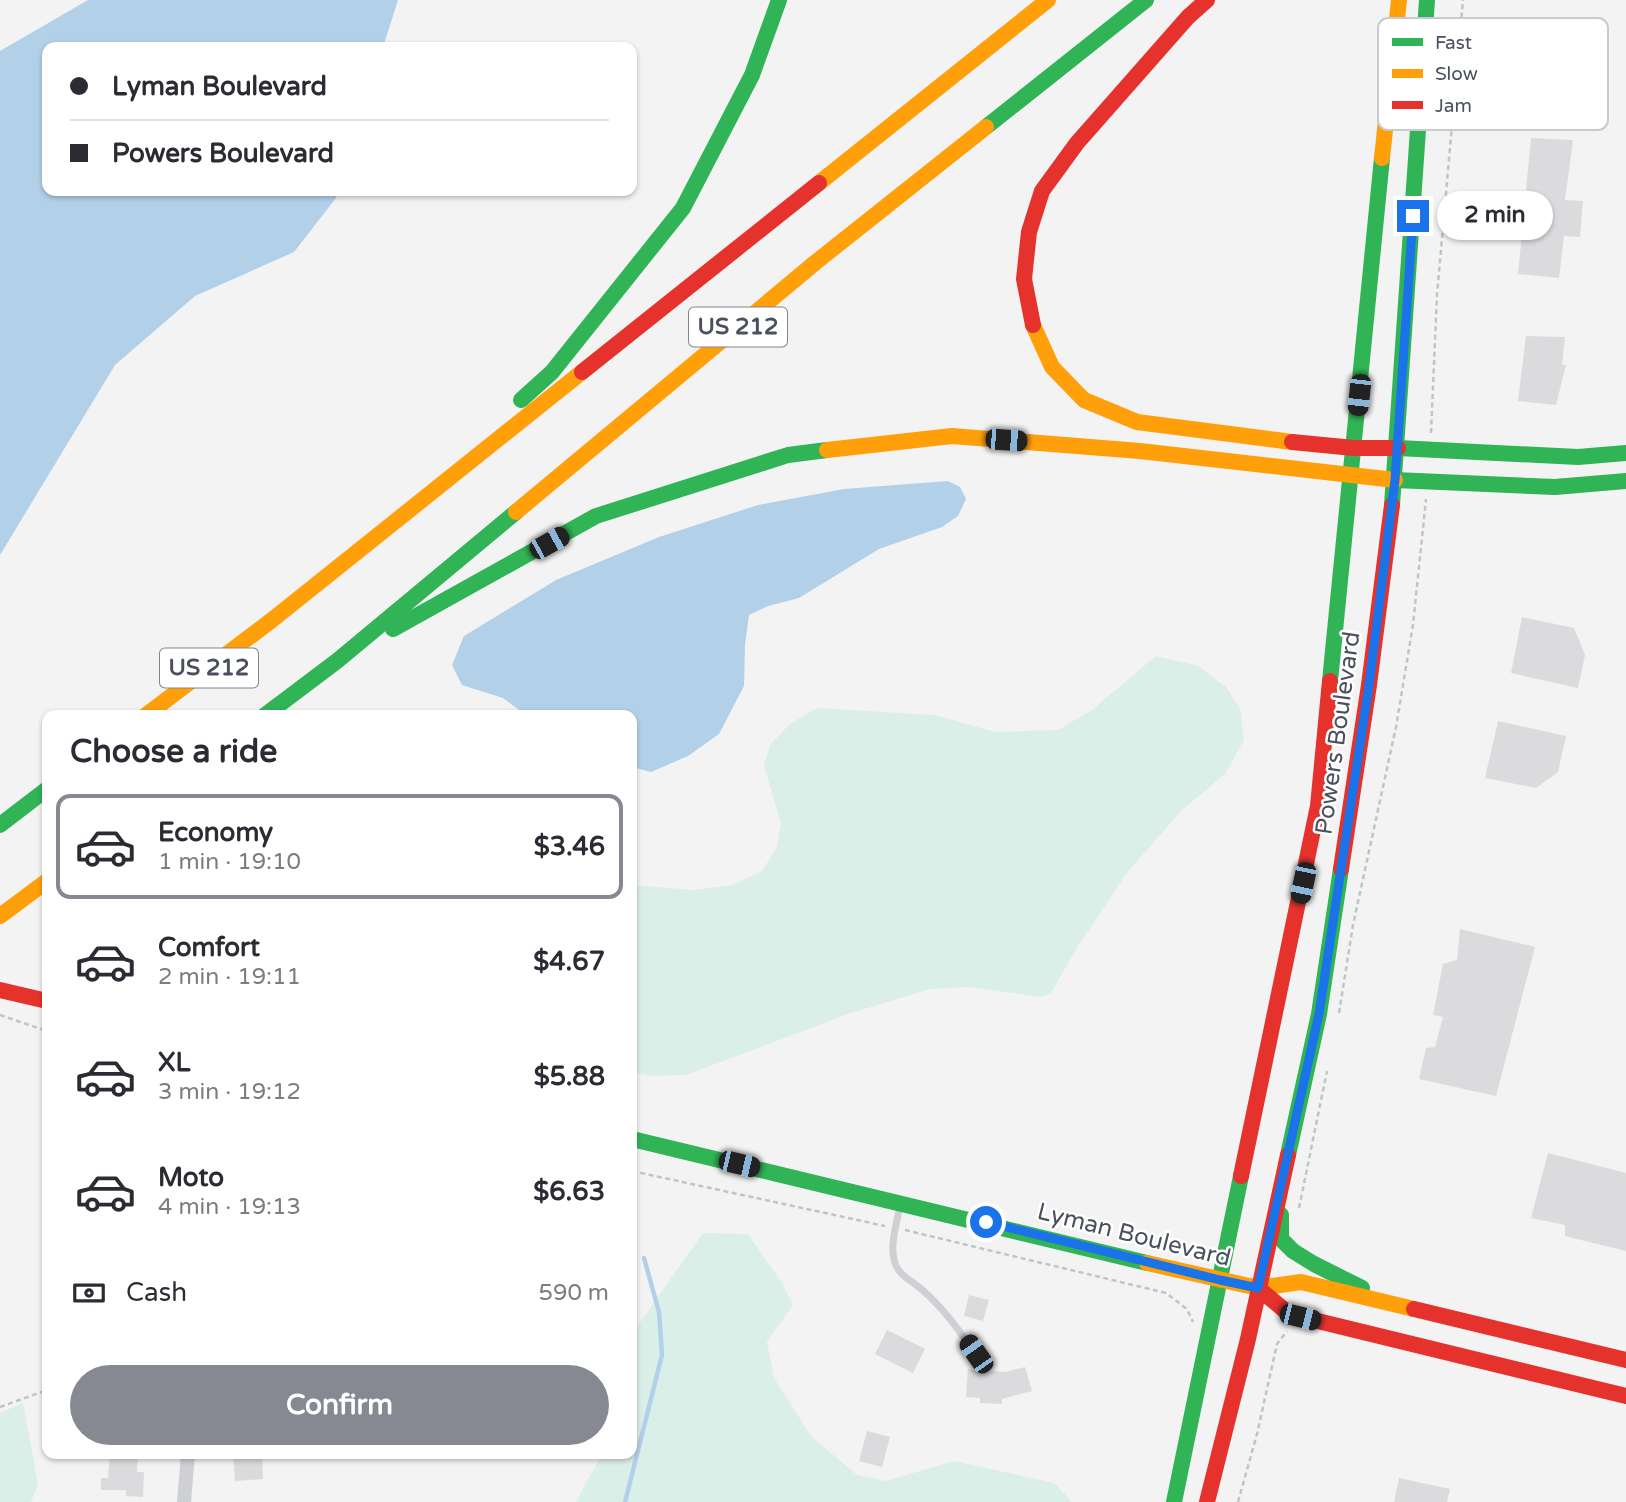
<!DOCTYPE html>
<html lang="en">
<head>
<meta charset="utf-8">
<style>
	:root { --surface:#fff; --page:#f7f7f7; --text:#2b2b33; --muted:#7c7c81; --line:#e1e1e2; --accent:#868992 }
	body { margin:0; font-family:"Varela Round",sans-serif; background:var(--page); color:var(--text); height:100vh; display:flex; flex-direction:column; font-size:26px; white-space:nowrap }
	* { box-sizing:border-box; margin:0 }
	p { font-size:23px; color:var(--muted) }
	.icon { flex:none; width:38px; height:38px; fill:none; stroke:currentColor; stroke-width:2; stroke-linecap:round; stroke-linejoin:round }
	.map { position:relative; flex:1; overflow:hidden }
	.panel { position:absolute; left:42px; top:710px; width:595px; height:749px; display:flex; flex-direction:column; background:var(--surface); border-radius:14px; box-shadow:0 2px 5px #0004 }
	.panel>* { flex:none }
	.top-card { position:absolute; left:42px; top:42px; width:595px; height:154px; border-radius:14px; box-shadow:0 2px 5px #0004; display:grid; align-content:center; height:154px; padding:0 28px; background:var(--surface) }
	.end { position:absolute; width:32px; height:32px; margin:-16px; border:9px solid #1a73e8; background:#fff; box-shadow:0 0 0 4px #fff }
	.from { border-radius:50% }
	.bubble { position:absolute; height:49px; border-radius:24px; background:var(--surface); box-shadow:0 2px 5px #0004; font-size:23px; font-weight:700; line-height:49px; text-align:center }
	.car { position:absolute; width:21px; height:42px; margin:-21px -10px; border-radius:9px; box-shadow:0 0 5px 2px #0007; background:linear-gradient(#222 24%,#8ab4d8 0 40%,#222 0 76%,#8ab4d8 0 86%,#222 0) }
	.top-card b { display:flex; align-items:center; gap:24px; height:66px; font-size:26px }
	.top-card b+b { border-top:2px solid var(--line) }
	.top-card i { width:18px; height:18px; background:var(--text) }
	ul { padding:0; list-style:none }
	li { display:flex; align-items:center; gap:21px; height:105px; margin:0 14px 10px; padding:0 14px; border:4px solid transparent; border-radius:14px }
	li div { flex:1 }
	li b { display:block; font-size:26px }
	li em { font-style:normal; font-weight:700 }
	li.active { border-color:var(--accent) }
	li>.icon { width:63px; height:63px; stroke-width:1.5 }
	h2 { padding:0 28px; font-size:32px; line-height:84px }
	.pay { display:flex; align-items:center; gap:18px; height:77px; padding:0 28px; font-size:26px }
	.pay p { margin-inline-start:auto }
	.button { display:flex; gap:14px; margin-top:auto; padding:14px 28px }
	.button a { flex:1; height:80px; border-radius:42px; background:var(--accent); color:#fff; font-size:28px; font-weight:700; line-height:80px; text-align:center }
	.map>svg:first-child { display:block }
	.green { fill:#daefe7 }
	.water { fill:#b3d0e9 }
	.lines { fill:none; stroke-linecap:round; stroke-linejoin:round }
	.stream { stroke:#b3d0e9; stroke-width:4.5 }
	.building { fill:#dbdbdd }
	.path { stroke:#bdc6c6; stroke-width:2.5; stroke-dasharray:5 3.5; stroke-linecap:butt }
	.lane { stroke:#cfd0d3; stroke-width:7 }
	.street { stroke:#cfd0d3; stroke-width:14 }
	.fast { stroke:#30b455; stroke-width:16 }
	.slow { stroke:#ff9f0a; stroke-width:16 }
	.jam { stroke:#e5322d; stroke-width:16 }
	.route { stroke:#1a73e8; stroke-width:9 }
	.labels { text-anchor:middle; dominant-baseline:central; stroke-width:5; stroke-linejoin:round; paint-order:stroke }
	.shield { fill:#fff; stroke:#81848e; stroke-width:2 }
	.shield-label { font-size:23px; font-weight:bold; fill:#4b505e }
	.street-label { font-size:24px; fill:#4b505e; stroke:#fff }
	.key { fill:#fff; stroke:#c9cacf; stroke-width:2 }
	.key-label { font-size:19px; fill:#4b505e }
</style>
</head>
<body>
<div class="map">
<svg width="1626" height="1502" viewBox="0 0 1626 1502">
	<rect width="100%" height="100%" fill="#f3f3f3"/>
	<g class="green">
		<path d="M1156 656 1198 666 1226 687 1240 709 1244 740 1225 774 1181 811 1126 874 1078 946 1051 993 1040 997 970 987 930 989 851 1013 686 1075 651 1076 632 1072V885L694 890 733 885 762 871 777 847 781 823 764 766 770 745 790 724 817 708 935 715 995 732 1058 730 1092 710Z"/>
		<path d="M703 1233 748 1234 782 1283 793 1305 767 1342 774 1378 811 1436 857 1475 886 1481 954 1461 1054 1483 1072 1502H576L602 1454H632V1345L634 1331Z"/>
		<path d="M23 1403 38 1484 31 1502H0V1413Z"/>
	</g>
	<g class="water">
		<path d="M88 0H398L383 47H47V191H338L336 198 294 252 195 296 115 365 0 555V51Z"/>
		<path d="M948 481 960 487 966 499 958 516 942 527 879 549 799 598 768 606 749 615 745 645 744 686 719 734 688 756 651 772 632 767V716H527L503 698 462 685 452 665 464 636 556 580 659 537 758 505 844 489Z"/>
	</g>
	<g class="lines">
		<path class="stream" d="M625 1502 662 1355 659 1312 644 1258"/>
	</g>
	<g class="building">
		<path d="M1531 138 1573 140 1565 200 1583 201 1580 237 1564 236 1559 278 1518 274Z"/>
		<path d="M1526 336 1565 337 1562 365H1566L1556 405 1518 401Z"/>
		<path d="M1522 617 1574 628 1585 655 1578 688 1511 673Z"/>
		<path d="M1498 721 1566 736 1558 772 1536 788 1485 778Z"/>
		<path d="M1460 929 1535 947 1496 1096 1419 1079 1426 1048 1435 1047 1443 1017 1433 1015 1443 964 1457 960Z"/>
		<path d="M1548 1153 1626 1173V1251L1565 1236V1225L1531 1218Z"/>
		<path d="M969 1295 989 1300 983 1321 964 1316Z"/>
		<path d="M887 1330 925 1349 913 1373 875 1354Z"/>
		<path d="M1025 1367 1032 1391 1002 1399V1404L980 1403V1398L966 1397 968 1369 1006 1372Z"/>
		<path d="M867 1431 890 1437 882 1467 859 1461Z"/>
		<path d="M110 1454H138L137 1472H144L143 1497 126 1496V1490H101V1478H108Z"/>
		<path d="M233 1454H262L263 1479 235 1481Z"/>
		<path d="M1399 1478 1450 1489 1447 1502H1394Z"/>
	</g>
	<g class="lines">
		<g class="path">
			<path d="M1431 433 1437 295 1463 0"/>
			<path d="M1339 1013 1353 925 1396 727 1413 625 1426 499"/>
			<path d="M0 1015 47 1031"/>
			<path d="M632 1171 885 1226"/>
			<path d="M1299 1208 1327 1071"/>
			<path d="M905 1230 1166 1293 1187 1309 1193 1322"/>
			<path d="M0 1407 47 1390"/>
			<path d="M1238 1502 1257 1434 1277 1344 1287 1331"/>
		</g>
		<path class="lane" d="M900 1206C897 1222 890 1244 894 1260 897 1272 906 1278 915 1284 941 1304 957 1328 976 1354"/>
		<path class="street" d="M184 1502 188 1454"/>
		<g class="fast">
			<path d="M986 127 1146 0"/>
			<path d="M521 400 552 372 683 208 752 75 779 0"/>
			<path d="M1398 448 1578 457 1626 453"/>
			<path d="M1395 480 1555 487 1626 481"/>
			<path d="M1392 505 1427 0"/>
			<path d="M393 629 596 516 788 455 827 450"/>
			<path d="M1330 681 1382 158"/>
			<path d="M264 716 337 661 516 512"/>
			<path d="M0 825 47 789"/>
			<path d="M632 1139 1147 1263"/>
			<path d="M1288 1155 1319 1014 1341 869"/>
			<path d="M1281 1215V1239L1293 1251 1314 1264 1362 1288"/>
			<path d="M1174 1502 1241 1176"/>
		</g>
		<g class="slow">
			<path d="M1382 158 1399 0"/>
			<path d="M819 183 1048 0"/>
			<path d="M1033 325 1052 367 1084 400 1137 422 1292 442"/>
			<path d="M827 450 952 436 1140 451 1395 480"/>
			<path d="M516 512 816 262 986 127"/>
			<path d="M145 716 272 620 582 372"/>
			<path d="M0 916 47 881"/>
			<path d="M1147 1263 1258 1288 1301 1282 1414 1309"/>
		</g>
		<g class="jam">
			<path d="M1033 325 1024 279 1029 232 1042 191 1077 143 1188 17 1207 0"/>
			<path d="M582 372 819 183"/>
			<path d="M1292 442 1354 448H1398"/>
			<path d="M1341 869 1369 685 1392 505"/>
			<path d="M0 990 47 1001"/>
			<path d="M1241 1176 1318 806 1330 681"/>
			<path d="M1258 1288 1289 1314 1626 1396"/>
			<path d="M1414 1309 1626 1360"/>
			<path d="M1207 1502 1248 1339 1288 1155"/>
		</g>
	</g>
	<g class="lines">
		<path class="route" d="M986 1222 1220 1280 1258 1288 1319 1014 1369 685 1395 480 1413 216"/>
	</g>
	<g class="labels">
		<g class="shield">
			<rect x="689" y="307.5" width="98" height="39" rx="5"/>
			<rect x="160" y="648.5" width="98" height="39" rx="5"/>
		</g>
		<g class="shield-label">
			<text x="738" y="327">US 212</text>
			<text x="209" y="668">US 212</text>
		</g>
		<g class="street-label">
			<text transform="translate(1338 733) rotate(-82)">Powers Boulevard</text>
			<text transform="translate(1134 1235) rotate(14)">Lyman Boulevard</text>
		</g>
	</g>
	<rect x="1378" y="18" width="230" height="112" rx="10" class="key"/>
	<rect x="1392" y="38" width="31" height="8" fill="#30b455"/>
	<rect x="1392" y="69" width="31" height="9" fill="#ff9f0a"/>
	<rect x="1392" y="101" width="31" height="8" fill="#e5322d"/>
	<g class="key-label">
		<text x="1435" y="49">Fast</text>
		<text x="1435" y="80">Slow</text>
		<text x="1435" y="112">Jam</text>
	</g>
</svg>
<i class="end from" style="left:986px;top:1222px"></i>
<i class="end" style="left:1413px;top:216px"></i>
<div class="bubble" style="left:1437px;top:191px;width:116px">2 min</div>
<i class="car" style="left:1359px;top:395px;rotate:186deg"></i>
<i class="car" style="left:1006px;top:440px;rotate:94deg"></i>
<i class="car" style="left:549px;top:543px;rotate:61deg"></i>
<i class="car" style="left:1303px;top:883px;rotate:192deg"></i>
<i class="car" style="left:739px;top:1164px;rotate:103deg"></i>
<i class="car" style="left:1300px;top:1317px;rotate:104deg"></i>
<i class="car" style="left:976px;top:1354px;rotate:325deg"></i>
<div class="top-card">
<b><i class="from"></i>Lyman Boulevard</b>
<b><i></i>Powers Boulevard</b>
</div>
<section class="panel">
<h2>Choose a ride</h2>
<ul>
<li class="active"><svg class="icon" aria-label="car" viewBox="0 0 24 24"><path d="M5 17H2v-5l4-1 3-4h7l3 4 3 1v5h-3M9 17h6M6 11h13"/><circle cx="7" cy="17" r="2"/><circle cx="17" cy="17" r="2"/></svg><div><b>Economy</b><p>1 min · 19:10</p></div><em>$3.46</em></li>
<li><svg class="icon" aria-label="car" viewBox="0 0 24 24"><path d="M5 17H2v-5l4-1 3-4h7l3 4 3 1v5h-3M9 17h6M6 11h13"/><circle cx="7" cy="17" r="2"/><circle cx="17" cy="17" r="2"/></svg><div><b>Comfort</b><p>2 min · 19:11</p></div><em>$4.67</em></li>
<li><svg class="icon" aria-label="car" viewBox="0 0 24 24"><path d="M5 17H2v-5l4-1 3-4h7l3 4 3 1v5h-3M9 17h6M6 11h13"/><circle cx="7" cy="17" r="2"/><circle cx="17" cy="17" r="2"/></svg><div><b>XL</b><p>3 min · 19:12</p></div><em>$5.88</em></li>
<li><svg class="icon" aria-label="car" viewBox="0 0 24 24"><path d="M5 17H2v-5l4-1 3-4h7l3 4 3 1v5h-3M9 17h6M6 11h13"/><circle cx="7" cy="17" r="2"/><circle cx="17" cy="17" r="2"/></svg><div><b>Moto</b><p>4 min · 19:13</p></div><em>$6.63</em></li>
</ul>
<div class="pay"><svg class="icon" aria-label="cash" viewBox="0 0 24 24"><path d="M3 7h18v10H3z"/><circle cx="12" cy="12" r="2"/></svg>Cash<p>590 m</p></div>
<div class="button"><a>Confirm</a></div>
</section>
</div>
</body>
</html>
